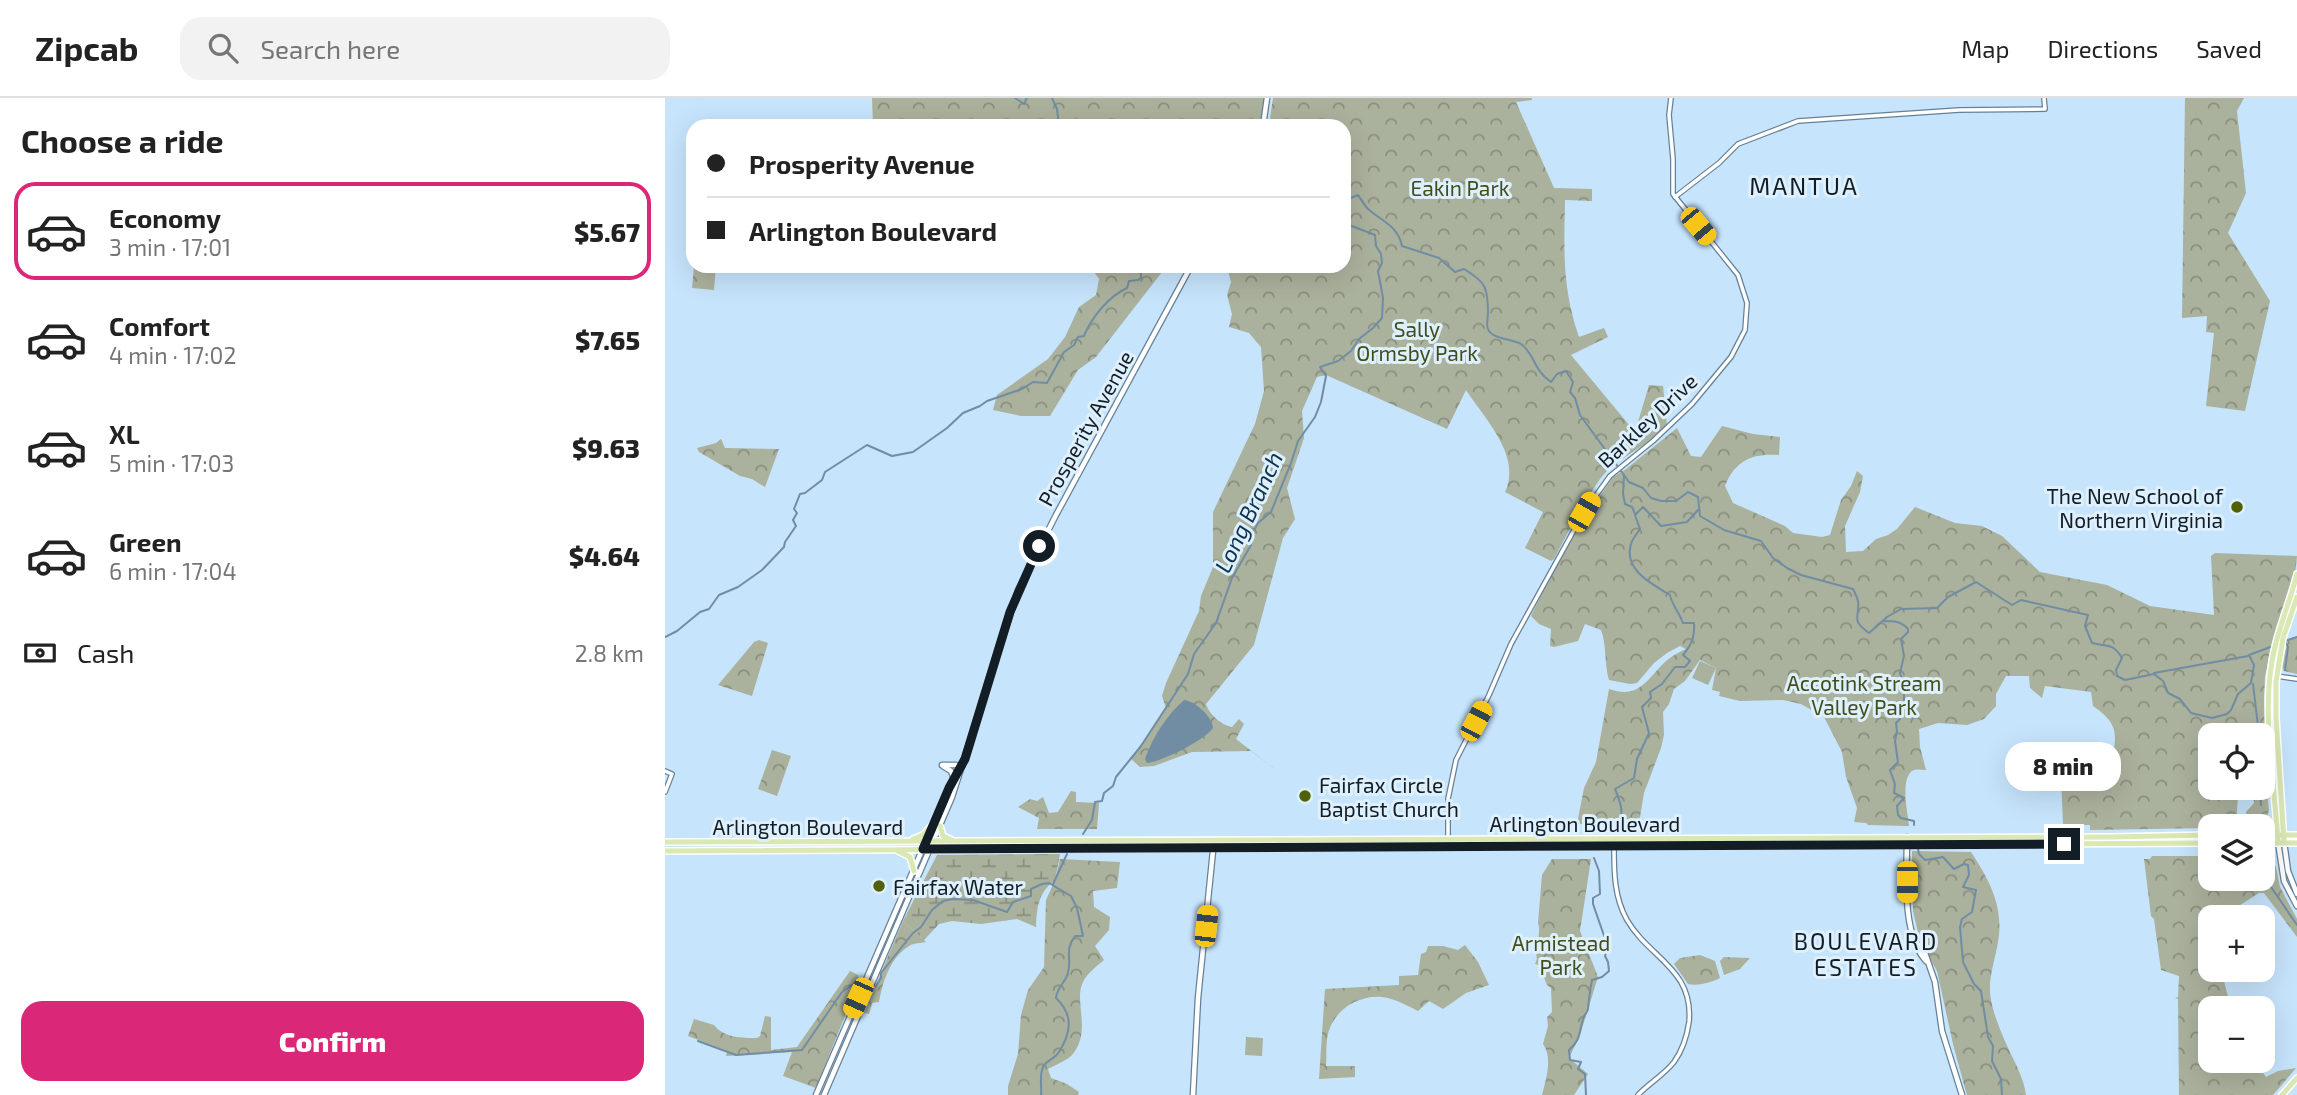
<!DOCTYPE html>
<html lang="en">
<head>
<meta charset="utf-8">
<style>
	:root { --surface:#fff; --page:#f2f2f2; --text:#222; --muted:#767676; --line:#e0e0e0; --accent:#db2777 }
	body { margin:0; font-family:"Exo 2",sans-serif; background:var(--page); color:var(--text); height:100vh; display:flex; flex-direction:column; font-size:26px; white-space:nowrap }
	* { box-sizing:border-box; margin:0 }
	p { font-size:23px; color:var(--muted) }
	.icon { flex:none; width:38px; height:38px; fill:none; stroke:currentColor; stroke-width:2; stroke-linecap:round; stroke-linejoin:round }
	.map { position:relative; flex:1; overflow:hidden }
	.side { display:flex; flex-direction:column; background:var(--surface); width:665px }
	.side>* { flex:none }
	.top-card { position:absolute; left:21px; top:21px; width:665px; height:154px; border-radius:21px; box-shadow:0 7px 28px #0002; display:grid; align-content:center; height:154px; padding:0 21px; background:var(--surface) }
	.tools { position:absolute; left:1533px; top:625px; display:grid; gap:14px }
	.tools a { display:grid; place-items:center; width:77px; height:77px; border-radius:14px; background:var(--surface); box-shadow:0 7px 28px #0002; font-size:35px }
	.end { position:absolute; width:32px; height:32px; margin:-16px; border:9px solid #121d25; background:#fff; box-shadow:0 0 0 4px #fff }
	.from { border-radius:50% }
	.bubble { position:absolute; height:49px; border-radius:21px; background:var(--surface); box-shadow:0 7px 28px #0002; font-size:23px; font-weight:800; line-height:49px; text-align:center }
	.car { position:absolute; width:21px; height:42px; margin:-21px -10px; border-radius:9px; box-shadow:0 0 5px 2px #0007; background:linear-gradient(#f5c518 24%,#345 0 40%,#f5c518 0 76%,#345 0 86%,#f5c518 0) }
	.top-card b { display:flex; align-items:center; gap:24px; height:66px; font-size:26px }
	.top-card b+b { border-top:2px solid var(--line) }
	.top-card i { width:18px; height:18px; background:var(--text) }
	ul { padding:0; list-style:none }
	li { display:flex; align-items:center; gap:21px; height:98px; margin:0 14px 10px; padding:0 7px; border:4px solid transparent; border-radius:21px }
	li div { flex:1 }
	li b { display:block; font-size:26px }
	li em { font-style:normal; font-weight:800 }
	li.selected { border-color:var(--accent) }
	li>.icon { width:63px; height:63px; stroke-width:1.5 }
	h2 { padding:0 21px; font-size:32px; line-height:84px }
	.pay { display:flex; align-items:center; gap:18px; height:77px; padding:0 21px; font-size:26px }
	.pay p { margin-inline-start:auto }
	.button { display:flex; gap:14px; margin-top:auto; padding:14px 21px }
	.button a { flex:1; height:80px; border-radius:21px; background:var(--accent); color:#fff; font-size:28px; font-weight:800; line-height:80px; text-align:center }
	header { display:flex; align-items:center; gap:42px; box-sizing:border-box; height:98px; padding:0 35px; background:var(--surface); border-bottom:2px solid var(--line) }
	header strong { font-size:33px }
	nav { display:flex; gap:38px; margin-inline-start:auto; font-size:24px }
	.search { width:490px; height:63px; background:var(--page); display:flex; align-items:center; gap:18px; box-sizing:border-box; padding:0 24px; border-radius:21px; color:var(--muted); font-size:26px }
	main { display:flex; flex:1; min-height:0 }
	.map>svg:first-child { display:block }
	.grass { fill:#aab19c }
	.forest { fill:url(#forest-crowns); fill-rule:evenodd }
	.wetland { fill:url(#wetland-marsh) }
	.water { fill:#718da4 }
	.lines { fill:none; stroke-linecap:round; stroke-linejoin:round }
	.stream { stroke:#718da4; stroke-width:2 }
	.tertiary-casing { stroke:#668197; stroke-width:6 }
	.secondary-casing { stroke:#668197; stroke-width:7 }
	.primary-casing { stroke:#fff; stroke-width:8 }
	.tertiary { stroke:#fff; stroke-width:3.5 }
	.secondary { stroke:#fff; stroke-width:4.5 }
	.primary { stroke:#dae8b4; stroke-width:5 }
	.route { stroke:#121d25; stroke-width:9 }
	.poi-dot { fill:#4f6005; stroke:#def0fe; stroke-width:2.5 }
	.labels { text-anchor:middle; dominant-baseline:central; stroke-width:6; stroke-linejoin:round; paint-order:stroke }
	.park-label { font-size:21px; fill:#414e19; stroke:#def0fe }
	.street-label { font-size:21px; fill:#121d25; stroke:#def0fe }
	.poi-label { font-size:21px; fill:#121d25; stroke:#def0fe; text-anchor:start }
	.water-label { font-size:23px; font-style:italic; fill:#0d334c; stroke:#def0fe }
	.neighbourhood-label { font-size:23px; letter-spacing:2px; fill:#121d25; stroke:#def0fe }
	.quarter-label { font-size:24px; letter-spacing:2px; fill:#121d25; stroke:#def0fe }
</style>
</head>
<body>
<header>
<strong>Zipcab</strong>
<div class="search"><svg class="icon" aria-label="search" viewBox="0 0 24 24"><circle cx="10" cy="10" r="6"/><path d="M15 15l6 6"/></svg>Search here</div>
<nav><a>Map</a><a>Directions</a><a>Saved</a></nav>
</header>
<main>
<section class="side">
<h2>Choose a ride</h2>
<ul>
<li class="selected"><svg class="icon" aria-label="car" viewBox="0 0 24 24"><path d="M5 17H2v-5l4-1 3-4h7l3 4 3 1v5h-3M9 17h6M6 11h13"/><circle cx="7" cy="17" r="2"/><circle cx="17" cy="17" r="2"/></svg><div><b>Economy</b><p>3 min · 17:01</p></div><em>$5.67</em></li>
<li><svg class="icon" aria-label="car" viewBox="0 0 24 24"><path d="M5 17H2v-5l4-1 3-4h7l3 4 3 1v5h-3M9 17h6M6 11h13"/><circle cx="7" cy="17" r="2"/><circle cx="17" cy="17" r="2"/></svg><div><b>Comfort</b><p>4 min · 17:02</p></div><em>$7.65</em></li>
<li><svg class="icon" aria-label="car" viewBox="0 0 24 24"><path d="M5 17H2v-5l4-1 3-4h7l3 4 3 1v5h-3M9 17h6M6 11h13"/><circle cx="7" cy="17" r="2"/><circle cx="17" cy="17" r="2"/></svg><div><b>XL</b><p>5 min · 17:03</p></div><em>$9.63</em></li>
<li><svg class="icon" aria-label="car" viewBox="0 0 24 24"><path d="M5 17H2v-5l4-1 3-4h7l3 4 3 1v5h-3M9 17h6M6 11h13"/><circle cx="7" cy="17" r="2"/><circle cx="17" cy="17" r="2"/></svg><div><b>Green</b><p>6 min · 17:04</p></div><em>$4.64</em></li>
</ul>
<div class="pay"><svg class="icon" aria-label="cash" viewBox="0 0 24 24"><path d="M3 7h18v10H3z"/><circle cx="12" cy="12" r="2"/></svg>Cash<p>2.8 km</p></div>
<div class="button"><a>Confirm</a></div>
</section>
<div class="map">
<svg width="1632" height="997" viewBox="0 0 1632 997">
	<defs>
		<pattern id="forest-crowns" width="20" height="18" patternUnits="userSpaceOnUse" patternTransform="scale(1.75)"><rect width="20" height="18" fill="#aab19c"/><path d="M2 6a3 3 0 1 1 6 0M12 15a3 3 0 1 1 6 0" fill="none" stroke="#898f7f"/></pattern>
		<pattern id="wetland-marsh" width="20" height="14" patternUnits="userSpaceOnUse" patternTransform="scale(1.75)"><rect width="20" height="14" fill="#aab19c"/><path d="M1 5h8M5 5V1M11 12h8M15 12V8" fill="none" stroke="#898f7f"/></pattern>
	</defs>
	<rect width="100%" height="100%" fill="#c6e4fc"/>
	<path class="grass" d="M1035 563 1051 570 1043 587 1027 580Z"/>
	<g class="forest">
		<path d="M207 0H600L596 28H208Z"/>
		<path d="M608 0H867V2L851 4 889 90 927 91V103L900 102C899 153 897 190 914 239L939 230 943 239 906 257 970 334 984 287 998 288 1002 328 980 346 945 369 935 381 917 408 889 461 886 463 860 450 878 414 840 394C857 358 820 321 801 292L782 331 661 277 652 279 637 313 639 340 622 390 630 421 618 440 589 547 541 606C544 616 556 627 567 629L574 621 579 626 571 641 611 672 586 653 527 654 489 668 475 669 466 661 501 610 497 598 501 585 534 513 536 498 548 469V414L590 326 599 293 596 249 584 235 564 229 567 216 562 197 566 184 562 169 571 174 575 168H679V28H604Z"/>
		<path d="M1520 0H1579L1572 13 1581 95 1563 135 1605 203 1580 313 1541 308 1549 235 1541 234 1542 218 1517 220Z"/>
		<path d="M29 168H51L49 192 27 190Z"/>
		<path d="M425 168H521L518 174H497L431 259 413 272 385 318H356L328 312 332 297 383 261 400 239 414 209 431 197 434 181Z"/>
		<path d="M1057 328 1088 336 1115 339 1114 357C1088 355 1070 362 1060 388L1068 405 1120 428 1128 435 1157 439 1165 437 1176 402 1186 388 1192 373 1198 378 1195 394 1180 428 1181 454 1198 453 1211 441 1223 437 1232 431 1250 409 1290 425 1317 428 1337 438 1375 474 1442 487 1485 508 1549 517 1546 458 1550 455 1632 458 1629 487 1612 528 1600 578 1599 602 1606 694H1602L1604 712 1599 730 1581 728V714L1589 705 1588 698 1573 697 1571 728H1545V730L1425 732V727H1398L1396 679H1445C1447 644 1462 631 1428 608L1426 594 1380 588 1377 600 1365 590 1364 578H1341L1331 596V608L1319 621 1302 627 1273 625 1254 631 1255 649 1261 672C1257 672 1253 671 1249 672 1234 678 1243 716 1244 728L1203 727 1201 725 1189 724 1192 710 1181 679 1177 654 1159 619 1136 606 1118 602 1075 603 1054 598 1055 594 1047 592 1051 570 1035 562 1020 583 1009 591 1004 606 998 614 999 637 996 650 979 695 974 725 912 726 919 690 931 664 944 591C974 602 982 581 1001 563 1007 558 1014 554 1021 551L1015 548 1002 555 989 565 972 585 965 586 944 582C939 565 942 548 936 532L920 526 913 543 889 549 885 548 886 531 874 526 866 518 890 469 919 417H922L948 379 961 371 1012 330 1026 358 1036 359ZM1545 637H1598V690H1545Z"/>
		<path d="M56 341 60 350 114 351 100 389 87 381 75 378 34 354 32 350 51 345Z"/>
		<path d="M1632 539V576L1619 573 1617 568 1623 542Z"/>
		<path d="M94 542 103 545 87 598 53 587 89 544Z"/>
		<path d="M107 652 126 658 112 698 93 691Z"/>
		<path d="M406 693 411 694V704L434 705 432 731H372L374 720 353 709 365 701 372 703 378 699 384 715 393 714Z"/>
		<path d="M1247 753 1306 754C1325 783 1339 809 1333 844 1330 863 1322 882 1326 902 1329 918 1337 937 1344 952 1351 967 1359 981 1361 997H1302L1301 994 1288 946 1272 873 1255 843 1248 813Z"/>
		<path d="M1604 755 1611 769 1615 789 1632 821V839L1599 795H1594L1561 816V819H1545V872H1559V883L1566 910H1545V962L1590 963 1601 979 1613 973 1631 970 1608 997H1514L1513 901 1510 900 1513 899 1514 878 1496 872 1489 821 1486 818 1479 761H1485L1487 758H1545V780H1598V756Z"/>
		<path d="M395 761 455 764 452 790 428 793 429 809 445 819 444 832 430 848 439 862C432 868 424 874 419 882 407 902 428 932 407 957 401 963 390 967 383 971L386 980 402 986 414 994 413 997H343V988L353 956 356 917 363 892 379 869 381 802 390 782Z"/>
		<path d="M887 761H926L915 833 933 879 915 937 904 960 923 976 909 997H877C881 981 888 960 878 946L883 928 882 919 887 914 886 890 882 887 874 867 870 866 872 861C869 849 877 837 873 825L877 777Z"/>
		<path d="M238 823 261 844C256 845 248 845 244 848 225 860 218 883 214 904L207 905 204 916 199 915Z"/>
		<path d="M800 847 813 864 824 887 801 895 778 911 764 903 753 913C743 908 729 900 717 899 696 897 673 909 665 930 660 940 662 957 661 968H690V979L654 981 660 891 734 887V878L753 877 756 856 761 854 763 848H778L793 852Z"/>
		<path d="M1035 857 1050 863 1055 880C1045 885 1033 888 1023 886L1009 866 1015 860Z"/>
		<path d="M1059 859 1085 860 1075 871 1059 877 1055 863Z"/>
		<path d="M185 873 193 877 194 883 151 990 118 978 127 954 61 958 62 953 23 938 29 921 49 927C59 940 77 940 92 940L95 938 100 918 106 919V952L132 949Z"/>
		<path d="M581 939 598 940 597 958 580 957Z"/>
	</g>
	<path class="wetland" d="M395 756 390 782C373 795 372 809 371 829L352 821 316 826 287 823 274 826 259 842 238 823 272 757Z"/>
	<path class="water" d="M519 602C530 603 547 618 548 630 538 643 498 663 482 665L480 661C487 640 502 617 519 602Z"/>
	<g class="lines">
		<g class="stream">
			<path d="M350 0 359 6 362 0"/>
			<path d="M387 0 392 11 394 28"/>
			<path d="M679 103 693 97C696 101 699 107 703 111 717 123 733 128 737 148L774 160 790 174 799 171C821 184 823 190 823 215 823 220 821 227 823 231 826 241 848 241 856 246 870 256 868 272 886 284L892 276 901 273 908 284 905 294 910 300 915 317 964 384 978 390 986 400 996 403H1011L1023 394 1033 399 1035 418 1059 432 1096 443 1108 460 1122 470 1136 477 1188 491C1190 495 1192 499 1193 503 1195 521 1185 521 1204 535L1222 519 1236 511 1272 510 1283 499 1311 484 1347 507 1356 502 1423 517 1420 528 1427 545C1442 549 1447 544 1457 560L1451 572 1452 578 1460 582 1489 576 1498 583 1503 595 1515 601 1526 615 1547 620 1562 616 1566 612 1573 596 1586 585 1589 567 1584 557 1608 548"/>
			<path d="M959 377 958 396 960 406 967 409 970 416"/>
			<path d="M1219 523C1229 523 1236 523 1243 531V534L1236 541 1239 558 1235 575 1239 588V605L1234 615 1235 621 1231 625 1232 633 1230 643 1233 664 1225 672 1230 686 1229 695 1239 700 1232 708 1233 717 1236 720 1249 723V727"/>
			<path d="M0 539 12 533 35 514 44 511 54 497 73 489 97 472 119 449 120 444 131 428 128 422 132 415 129 411 135 396 140 395 157 382 160 374 202 347 227 358 248 354 282 330 298 315 315 308 322 303 357 291 368 284 382 285 399 254 409 247 413 239 419 238C426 220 444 198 462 190L464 183 473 182 476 180V168"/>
			<path d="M1620 543 1632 539"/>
			<path d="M1620 572 1623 549 1620 542"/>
			<path d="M1489 575 1583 558"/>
			<path d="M1588 586 1594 637"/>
			<path d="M1595 690 1596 707"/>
			<path d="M948 733C961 718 957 708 950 691L969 680 972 661 984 635 977 609 986 600 985 594 997 586 1010 569H1020L1025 563 1018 557C1027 546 1030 539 1029 525H1018C1015 516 1006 505 1005 497 987 486 958 472 966 446 967 441 972 436 975 431L970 417 978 409 996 428 1022 424 1033 412"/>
			<path d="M418 736 427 722 430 704 437 703 439 695 448 688 451 679 476 648 523 576 529 556 551 525 567 480 586 447 587 436 593 425 606 414 626 365 633 343 650 319 656 304 661 278 655 269 673 263 686 253 694 241 708 230 717 220 718 200 713 173 717 165 716 156 711 148 710 137 679 125"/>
			<path d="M1253 751 1254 756 1260 762 1278 759 1289 771 1299 766 1303 767 1304 777 1298 789 1311 792 1307 814 1297 821 1295 829 1298 864 1309 886 1316 893 1323 939 1328 948 1327 963 1336 981 1337 997"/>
			<path d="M1598 760 1606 789 1632 827"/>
			<path d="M388 786 402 756"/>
			<path d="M211 888 216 880V875L248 835 256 829 267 812 278 803 288 801 308 802 342 814 348 804 366 798V791L377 786 384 785 406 798 412 810 418 838H410C399 853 407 860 403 875 401 884 392 889 391 900 409 917 406 935 394 954 390 961 381 962 378 969 374 978 377 988 376 997"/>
			<path d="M33 943 71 957 137 952 177 894 187 887H194"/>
			<path d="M921 997 920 976 913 971 916 964 905 962 904 952C916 942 914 934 918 921 920 914 921 918 923 911 924 901 925 892 927 882L937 879 944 873 943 864 940 858 943 849 928 806V800L935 796 934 773 929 760"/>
		</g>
		<defs>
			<g id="tertiary">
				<path d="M1010 99 1054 65 1073 46 1133 23 1294 12 1380 11 1379 0"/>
				<path d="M1605 577 1632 581"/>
				<path d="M0 673 7 676 0 694"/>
				<path d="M783 742V701L791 662 824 597 846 546 919 414 945 378 988 343 1027 306 1066 259 1080 232 1082 205 1073 177 1008 96V61L1004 17 1006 0"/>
				<path d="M949 749C949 774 949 799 962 822 984 860 1029 871 1024 924 1022 938 1017 953 1009 964 999 977 984 985 973 997"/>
			</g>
			<g id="secondary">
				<path d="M598 28 602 0"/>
				<path d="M277 667H291L297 669"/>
				<path d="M278 668 286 673 289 681"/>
				<path d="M1242 739C1242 775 1236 836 1261 863"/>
				<path d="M1613 744 1619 783 1632 808"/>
				<path d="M1619 744 1623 773 1632 796"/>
				<path d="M1250 842 1260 855 1270 884 1277 933 1297 997"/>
				<path d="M151 997 284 690 294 673"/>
				<path d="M159 997 287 699 353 492 391 417 526 168"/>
				<path d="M528 997 533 900 549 743"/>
			</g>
			<g id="primary">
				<path d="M275 728 278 738 287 742"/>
				<path d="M1598 737H1632"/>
				<path d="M248 741 258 737 269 725"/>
				<path d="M879 741 885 731"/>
				<path d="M0 744 1446 739 1545 737"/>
				<path d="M1613 744C1610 690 1598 623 1606 570 1610 537 1624 508 1632 476"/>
				<path d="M1619 744 1611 619V584L1618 540 1632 499"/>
				<path d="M1598 745H1632"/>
				<path d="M0 753 1545 745"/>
				<path d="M233 753 245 759 249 773"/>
				<path d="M1617 997 1632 980"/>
			</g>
		</defs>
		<use href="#tertiary" class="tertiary-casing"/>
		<use href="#secondary" class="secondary-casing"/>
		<use href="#primary" class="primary-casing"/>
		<use href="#tertiary" class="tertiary"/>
		<use href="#secondary" class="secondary"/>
		<use href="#primary" class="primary"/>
	</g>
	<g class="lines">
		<path class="route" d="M374 448 345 514 300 661 284 690 258 751 1399 746"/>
	</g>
	<g class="poi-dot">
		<circle cx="1572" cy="409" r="7"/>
		<circle cx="640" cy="698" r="7"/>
		<circle cx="214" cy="788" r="7"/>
	</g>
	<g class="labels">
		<g class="park-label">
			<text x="795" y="89">Eakin Park</text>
			<text x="752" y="230">Sally<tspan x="752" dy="24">Ormsby Park</tspan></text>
			<text x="1199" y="584">Accotink Stream<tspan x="1199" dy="24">Valley Park</tspan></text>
			<text x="896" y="844">Armistead<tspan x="896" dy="24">Park</tspan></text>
		</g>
		<g class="street-label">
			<text transform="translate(982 322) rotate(-43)">Barkley Drive</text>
			<text transform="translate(420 330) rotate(-61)">Prosperity Avenue</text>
			<text x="920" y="725">Arlington Boulevard</text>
			<text x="143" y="728">Arlington Boulevard</text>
		</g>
		<g class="poi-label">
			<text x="1558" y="397" text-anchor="end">The New School of<tspan x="1558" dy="24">Northern Virginia</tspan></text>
			<text x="654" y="686">Fairfax Circle<tspan x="654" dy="24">Baptist Church</tspan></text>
			<text x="228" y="788">Fairfax Water</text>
		</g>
		<g class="water-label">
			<text transform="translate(583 414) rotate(-65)">Long Branch</text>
		</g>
		<g class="neighbourhood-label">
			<text x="1201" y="843">BOULEVARD<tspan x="1201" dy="26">ESTATES</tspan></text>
		</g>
		<g class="quarter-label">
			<text x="1139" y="87">MANTUA</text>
		</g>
	</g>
</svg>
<div class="tools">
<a><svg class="icon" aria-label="locate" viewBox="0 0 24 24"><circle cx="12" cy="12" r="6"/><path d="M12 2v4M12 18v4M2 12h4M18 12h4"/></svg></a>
<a><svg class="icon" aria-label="layers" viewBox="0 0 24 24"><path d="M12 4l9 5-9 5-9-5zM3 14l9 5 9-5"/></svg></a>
<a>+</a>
<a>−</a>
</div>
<i class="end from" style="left:374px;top:448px"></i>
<i class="end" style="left:1399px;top:746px"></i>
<div class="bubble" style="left:1340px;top:644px;width:116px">8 min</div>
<i class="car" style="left:1033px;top:128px;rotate:140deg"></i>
<i class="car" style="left:919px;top:414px;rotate:30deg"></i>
<i class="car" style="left:811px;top:623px;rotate:28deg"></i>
<i class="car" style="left:1242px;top:784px;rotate:180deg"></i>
<i class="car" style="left:541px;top:828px;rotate:6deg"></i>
<i class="car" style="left:193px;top:900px;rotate:204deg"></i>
<div class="top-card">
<b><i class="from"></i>Prosperity Avenue</b>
<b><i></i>Arlington Boulevard</b>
</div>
</div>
</main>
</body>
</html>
